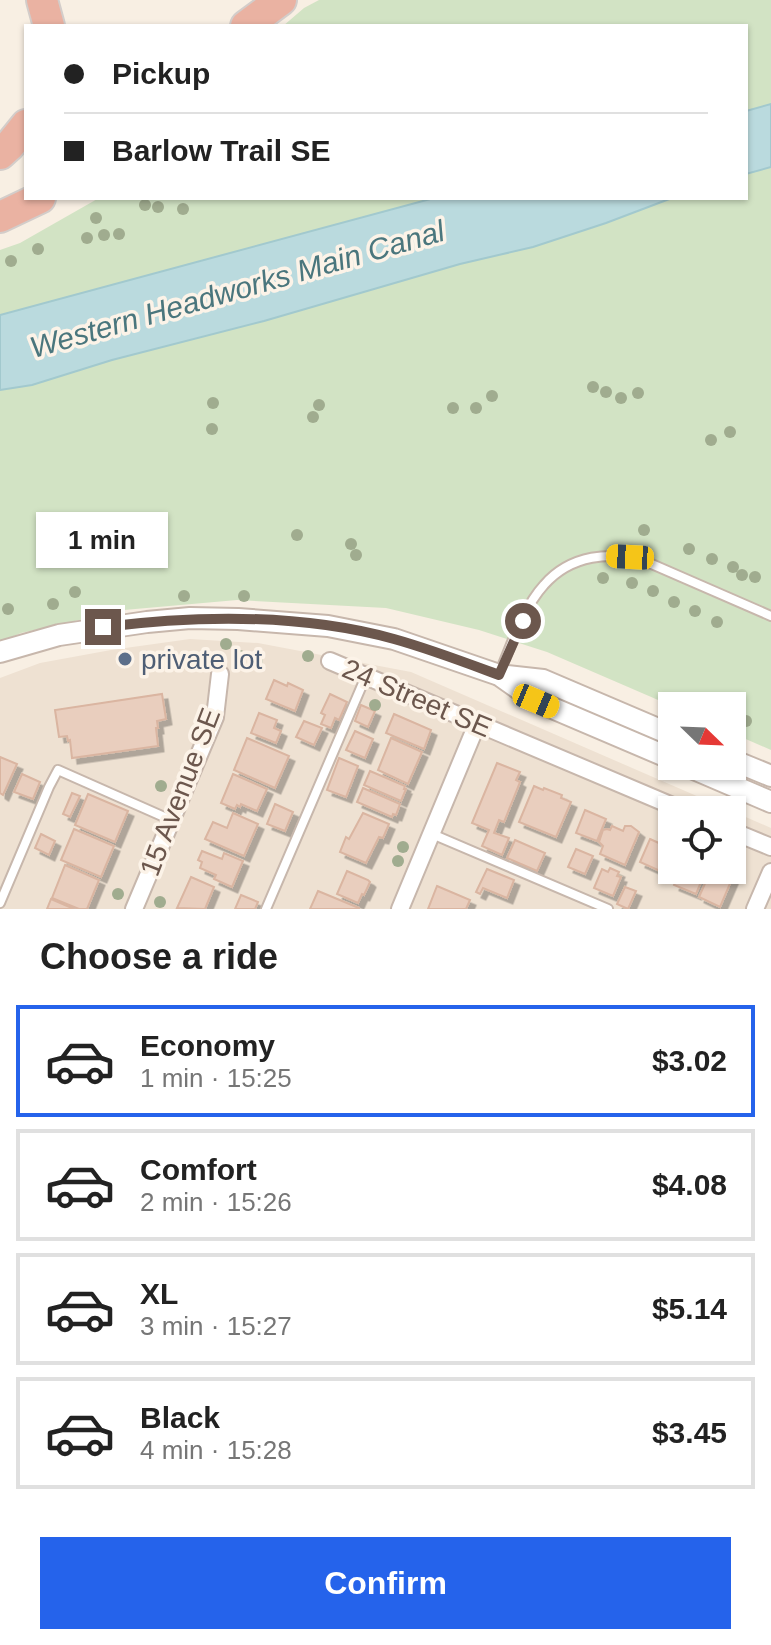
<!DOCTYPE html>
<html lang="en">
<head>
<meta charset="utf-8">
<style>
	:root { --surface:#fff; --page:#f2f2f2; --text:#222; --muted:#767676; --line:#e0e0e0; --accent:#2563eb }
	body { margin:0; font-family:Arial,sans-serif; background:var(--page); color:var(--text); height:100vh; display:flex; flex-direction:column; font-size:30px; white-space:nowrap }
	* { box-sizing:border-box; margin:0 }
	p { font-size:26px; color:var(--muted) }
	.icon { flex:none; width:44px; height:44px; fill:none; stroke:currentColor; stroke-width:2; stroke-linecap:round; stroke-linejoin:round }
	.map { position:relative; height:909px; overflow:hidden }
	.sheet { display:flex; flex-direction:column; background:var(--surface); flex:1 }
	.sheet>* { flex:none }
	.hud { position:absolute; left:24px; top:24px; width:724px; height:176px; border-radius:0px; box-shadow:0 2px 6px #0004; display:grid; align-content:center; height:176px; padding:0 40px; background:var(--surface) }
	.needle { width:52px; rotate:113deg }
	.buttons { position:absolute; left:658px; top:692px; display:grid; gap:16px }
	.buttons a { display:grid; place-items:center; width:88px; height:88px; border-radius:0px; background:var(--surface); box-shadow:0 2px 6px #0004; font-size:40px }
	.end { position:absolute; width:36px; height:36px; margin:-18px; border:10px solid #6c574d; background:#fff; box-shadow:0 0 0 4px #fff }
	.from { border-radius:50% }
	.bubble { position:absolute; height:56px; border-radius:0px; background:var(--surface); box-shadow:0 2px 6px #0004; font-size:26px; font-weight:800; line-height:56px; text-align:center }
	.car { position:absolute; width:24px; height:48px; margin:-24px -12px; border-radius:10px; box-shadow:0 0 6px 2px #0007; background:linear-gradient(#f5c518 24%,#345 0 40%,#f5c518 0 76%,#345 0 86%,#f5c518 0) }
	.hud b { display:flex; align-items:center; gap:28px; height:76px; font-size:30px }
	.hud b+b { border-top:2px solid var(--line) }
	.hud i { width:20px; height:20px; background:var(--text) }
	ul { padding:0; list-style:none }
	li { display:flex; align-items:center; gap:24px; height:112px; margin:0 16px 12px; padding:0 24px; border:4px solid var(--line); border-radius:0px }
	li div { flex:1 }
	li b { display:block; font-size:30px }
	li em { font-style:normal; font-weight:800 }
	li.current { border-color:var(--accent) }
	li>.icon { width:72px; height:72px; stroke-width:1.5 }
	h2 { padding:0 40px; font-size:36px; line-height:96px }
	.primary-button { display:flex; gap:16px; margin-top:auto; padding:16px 40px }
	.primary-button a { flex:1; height:92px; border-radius:0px; background:var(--accent); color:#fff; font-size:32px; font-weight:800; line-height:92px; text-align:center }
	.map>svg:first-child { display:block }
	.residential { fill:#eee1d2 }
	.green { fill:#d2e3c4 }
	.water { fill:#badade; stroke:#a2c9ce; stroke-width:2 }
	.building { fill:#e9cebe; stroke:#dab5a1; stroke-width:2; filter:url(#shadow) }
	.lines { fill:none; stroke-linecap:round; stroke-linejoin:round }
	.service-casing { stroke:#c7b7ac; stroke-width:12 }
	.minor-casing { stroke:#c7b7ac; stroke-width:20 }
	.tertiary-casing { stroke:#c7b7ac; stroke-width:24 }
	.motorway-casing { stroke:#d3cdca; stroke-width:34 }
	.service { stroke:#fff; stroke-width:8 }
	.minor { stroke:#fff; stroke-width:16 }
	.tertiary { stroke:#fff; stroke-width:20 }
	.motorway { stroke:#eab2a2; stroke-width:30 }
	.tree { fill:#a0ac8f }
	.route { stroke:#6c574d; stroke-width:10 }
	.service-dot { fill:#5c6f8a; stroke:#fcf3e8; stroke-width:3 }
	.labels { text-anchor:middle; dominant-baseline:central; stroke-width:7; stroke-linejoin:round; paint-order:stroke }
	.service-label { font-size:28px; fill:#4e5e75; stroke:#fcf3e8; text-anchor:start }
	.street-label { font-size:28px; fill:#6c574d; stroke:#fcf3e8 }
	.water-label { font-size:30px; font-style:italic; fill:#4a767d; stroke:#fcf3e8 }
</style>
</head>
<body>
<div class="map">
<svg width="771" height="909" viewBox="0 0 771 909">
	<defs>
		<filter id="shadow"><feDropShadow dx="5.5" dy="5.5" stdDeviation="0" flood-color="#0004"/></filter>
	</defs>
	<rect width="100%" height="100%" fill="#f8efe3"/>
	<path class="residential" d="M190 639 258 643 411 672 729 810H672V870H732V811L771 828V909H0V678L40 663 111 650Z"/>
	<path class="green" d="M319 0H771V750L732 733V706H672L547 652 479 630 386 608 237 600 124 610 21 633 0 642V250L20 243 99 198H746V26H283L304 8Z"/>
	<g class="water">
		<path d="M771 104V167L746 174V111Z"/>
		<path d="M434 198H672L606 223 533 247 460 264 264 321 112 360 32 385 0 390V315Z"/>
	</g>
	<g class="building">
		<path d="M274 680 287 686 288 683 303 690 295 711 266 699Z"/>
		<path d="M162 694 166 719 157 721 158 728H156L158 746 72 758 70 740 68 741 67 736 59 737 55 710Z"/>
		<path d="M330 694 347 702 339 720 335 718 331 728 321 724 325 715 321 713Z"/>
		<path d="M361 705 375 711 368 727 355 721Z"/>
		<path d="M259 713 277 720 274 728 281 731 276 743 251 733Z"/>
		<path d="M394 714 431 730 424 749 386 733Z"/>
		<path d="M304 721 322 728 314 745 296 737Z"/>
		<path d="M355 731 373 739 365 758 346 750Z"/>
		<path d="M247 738 289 756 275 788 234 770Z"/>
		<path d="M391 738 422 752 408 784 378 770Z"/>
		<path d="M0 757 17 764 3 795 0 793Z"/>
		<path d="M339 758 358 766 346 797 327 790Z"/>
		<path d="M497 763 520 772 516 780 520 782 504 822 499 820 494 833 509 838 502 855 482 846 489 830 472 823Z"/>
		<path d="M370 771 405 786 404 789H406L401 801 364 785Z"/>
		<path d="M22 774 40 782 33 799 14 792Z"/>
		<path d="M233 774 267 789 257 811 241 804 240 807 237 805 235 809 221 803Z"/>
		<path d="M534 786 543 790 544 788 562 795 561 798 571 802 556 837 519 822Z"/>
		<path d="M363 788 400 804 396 815 393 814 392 817 357 802Z"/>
		<path d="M72 793 80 796 70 817 63 814Z"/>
		<path d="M88 794 128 811 115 842 75 825Z"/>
		<path d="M275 804 293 812 285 831 267 824Z"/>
		<path d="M585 810 606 819 597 841 576 833Z"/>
		<path d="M233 813 258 824 244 856 205 839 213 822 227 828Z"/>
		<path d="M363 813 389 824 383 838 379 837 366 863 340 852 346 837 349 839Z"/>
		<path d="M612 826 623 831 625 826H631L639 832 625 865 600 854 603 846 599 842 603 830 607 829 610 830Z"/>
		<path d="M74 829 114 846 101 877 61 860Z"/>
		<path d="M41 834 55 841 49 855 35 848Z"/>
		<path d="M650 839 672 849V867L669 875 640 862Z"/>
		<path d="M515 840 545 853 537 871 507 858Z"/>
		<path d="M576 849 593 856 585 874 568 867Z"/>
		<path d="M202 851 222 859 224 853 243 861 232 887 214 879 216 875 200 868 202 862 198 860Z"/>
		<path d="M65 865 99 880 87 909H79L52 898Z"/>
		<path d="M610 868 619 872 617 876 621 877 613 896 594 888 602 869 608 872Z"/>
		<path d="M487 869 514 880 507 898 483 888 480 894 476 892Z"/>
		<path d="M680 870H706L696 894 674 885Z"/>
		<path d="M711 870H729L735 872 720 907 699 897Z"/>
		<path d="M347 871 368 880 370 882 364 895 362 894 358 903 337 894Z"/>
		<path d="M191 877 214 887 205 909 177 908Z"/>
		<path d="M437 886 470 900 466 909H428Z"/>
		<path d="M625 887 636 891 628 909 617 904Z"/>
		<path d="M318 891 359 908V909H310Z"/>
		<path d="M241 895 258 902 255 909H235Z"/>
		<path d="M51 899 74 909H47Z"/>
	</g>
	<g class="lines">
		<defs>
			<g id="service">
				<path d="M499 674C511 646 523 608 544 585 570 555 611 550 647 562L771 616"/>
				<path d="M432 834 608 909"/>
				<path d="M0 903 49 787 58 770 171 820"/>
				<path d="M266 909 366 676"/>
			</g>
			<g id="minor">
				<path d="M330 661 682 810"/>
				<path d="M732 831 771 847"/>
				<path d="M134 909 215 717 220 674"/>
				<path d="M400 909 477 724"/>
				<path d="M755 909 771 872"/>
			</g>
			<g id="tertiary">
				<path d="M0 652 59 635 147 622 190 618 238 619 328 626 394 639 499 675 543 680 672 735"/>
				<path d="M502 677 536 701 672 759"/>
				<path d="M732 760 771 776"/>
				<path d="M687 766 771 802"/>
			</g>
			<g id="motorway">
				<path d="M42 0 49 26"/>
				<path d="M246 26 281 0"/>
				<path d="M0 154 10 145 26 125"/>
				<path d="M0 217 40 198"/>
			</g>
		</defs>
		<use href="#service" class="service-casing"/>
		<use href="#minor" class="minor-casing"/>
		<use href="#tertiary" class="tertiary-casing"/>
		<use href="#motorway" class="motorway-casing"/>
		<use href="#service" class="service"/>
		<use href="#minor" class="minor"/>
		<use href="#tertiary" class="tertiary"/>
		<use href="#motorway" class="motorway"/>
	</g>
	<g class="tree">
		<circle cx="145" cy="205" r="6"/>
		<circle cx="158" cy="207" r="6"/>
		<circle cx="183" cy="209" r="6"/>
		<circle cx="96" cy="218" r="6"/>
		<circle cx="119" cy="234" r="6"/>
		<circle cx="104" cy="235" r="6"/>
		<circle cx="87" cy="238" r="6"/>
		<circle cx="38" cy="249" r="6"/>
		<circle cx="11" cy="261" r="6"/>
		<circle cx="593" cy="387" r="6"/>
		<circle cx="606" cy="392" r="6"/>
		<circle cx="638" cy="393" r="6"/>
		<circle cx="492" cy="396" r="6"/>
		<circle cx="621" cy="398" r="6"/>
		<circle cx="213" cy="403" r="6"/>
		<circle cx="319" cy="405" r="6"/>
		<circle cx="453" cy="408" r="6"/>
		<circle cx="476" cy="408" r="6"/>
		<circle cx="313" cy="417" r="6"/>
		<circle cx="212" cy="429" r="6"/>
		<circle cx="730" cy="432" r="6"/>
		<circle cx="711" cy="440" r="6"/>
		<circle cx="644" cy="530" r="6"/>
		<circle cx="297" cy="535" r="6"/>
		<circle cx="351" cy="544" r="6"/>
		<circle cx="689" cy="549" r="6"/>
		<circle cx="356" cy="555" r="6"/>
		<circle cx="712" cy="559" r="6"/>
		<circle cx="733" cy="567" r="6"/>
		<circle cx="742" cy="575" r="6"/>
		<circle cx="755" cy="577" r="6"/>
		<circle cx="603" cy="578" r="6"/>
		<circle cx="632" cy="583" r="6"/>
		<circle cx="653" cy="591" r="6"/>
		<circle cx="75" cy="592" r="6"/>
		<circle cx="184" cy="596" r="6"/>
		<circle cx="244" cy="596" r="6"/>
		<circle cx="674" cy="602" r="6"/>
		<circle cx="53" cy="604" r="6"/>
		<circle cx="8" cy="609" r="6"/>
		<circle cx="695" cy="611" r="6"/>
		<circle cx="717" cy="622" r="6"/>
		<circle cx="226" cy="644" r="6"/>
		<circle cx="240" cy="656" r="6"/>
		<circle cx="308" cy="656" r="6"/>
		<circle cx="257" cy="661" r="6"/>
		<circle cx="670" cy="699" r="6"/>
		<circle cx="375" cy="705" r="6"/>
		<circle cx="746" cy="721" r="6"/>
		<circle cx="161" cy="786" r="6"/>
		<circle cx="403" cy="847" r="6"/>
		<circle cx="398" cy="861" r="6"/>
		<circle cx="118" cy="894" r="6"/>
		<circle cx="160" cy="902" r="6"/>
	</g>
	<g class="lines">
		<path class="route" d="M103 627C199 615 300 613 394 639 430 649 464 662 499 675L523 621"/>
	</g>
	<circle class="service-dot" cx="125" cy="659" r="8"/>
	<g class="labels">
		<g class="service-label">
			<text x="141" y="659">private lot</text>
		</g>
		<g class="street-label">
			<text transform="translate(417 698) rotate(23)">24 Street SE</text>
			<text transform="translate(180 792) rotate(-69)">15 Avenue SE</text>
		</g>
		<g class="water-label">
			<text transform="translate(237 289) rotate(-16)">Western Headworks Main Canal</text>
		</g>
	</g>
</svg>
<div class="buttons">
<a><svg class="needle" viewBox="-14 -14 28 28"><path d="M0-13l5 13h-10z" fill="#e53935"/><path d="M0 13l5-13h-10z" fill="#767676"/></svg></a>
<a><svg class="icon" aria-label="locate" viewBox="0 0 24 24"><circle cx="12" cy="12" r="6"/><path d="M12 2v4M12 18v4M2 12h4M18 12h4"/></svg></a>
</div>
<i class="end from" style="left:523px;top:621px"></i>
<i class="end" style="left:103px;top:627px"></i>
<div class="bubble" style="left:36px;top:512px;width:132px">1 min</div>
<i class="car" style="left:630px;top:557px;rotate:273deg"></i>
<i class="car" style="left:536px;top:701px;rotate:113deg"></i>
<div class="hud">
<b><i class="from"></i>Pickup</b>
<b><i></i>Barlow Trail SE</b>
</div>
</div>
<section class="sheet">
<h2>Choose a ride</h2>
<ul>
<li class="current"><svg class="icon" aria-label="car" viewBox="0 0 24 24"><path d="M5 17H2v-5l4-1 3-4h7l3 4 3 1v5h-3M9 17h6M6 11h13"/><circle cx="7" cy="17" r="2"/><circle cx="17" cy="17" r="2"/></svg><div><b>Economy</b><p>1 min · 15:25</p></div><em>$3.02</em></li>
<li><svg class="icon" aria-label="car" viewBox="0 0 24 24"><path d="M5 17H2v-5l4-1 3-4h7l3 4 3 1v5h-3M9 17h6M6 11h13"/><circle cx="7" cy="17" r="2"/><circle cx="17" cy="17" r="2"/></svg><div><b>Comfort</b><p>2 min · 15:26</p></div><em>$4.08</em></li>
<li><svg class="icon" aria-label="car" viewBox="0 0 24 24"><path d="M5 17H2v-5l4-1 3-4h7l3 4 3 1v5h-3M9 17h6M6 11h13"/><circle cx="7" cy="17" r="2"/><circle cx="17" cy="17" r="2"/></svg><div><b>XL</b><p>3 min · 15:27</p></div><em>$5.14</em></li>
<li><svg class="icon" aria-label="car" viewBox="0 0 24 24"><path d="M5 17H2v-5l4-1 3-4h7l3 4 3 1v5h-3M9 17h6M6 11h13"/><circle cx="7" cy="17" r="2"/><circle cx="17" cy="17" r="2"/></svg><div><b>Black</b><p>4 min · 15:28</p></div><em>$3.45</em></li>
</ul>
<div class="primary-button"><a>Confirm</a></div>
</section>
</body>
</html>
